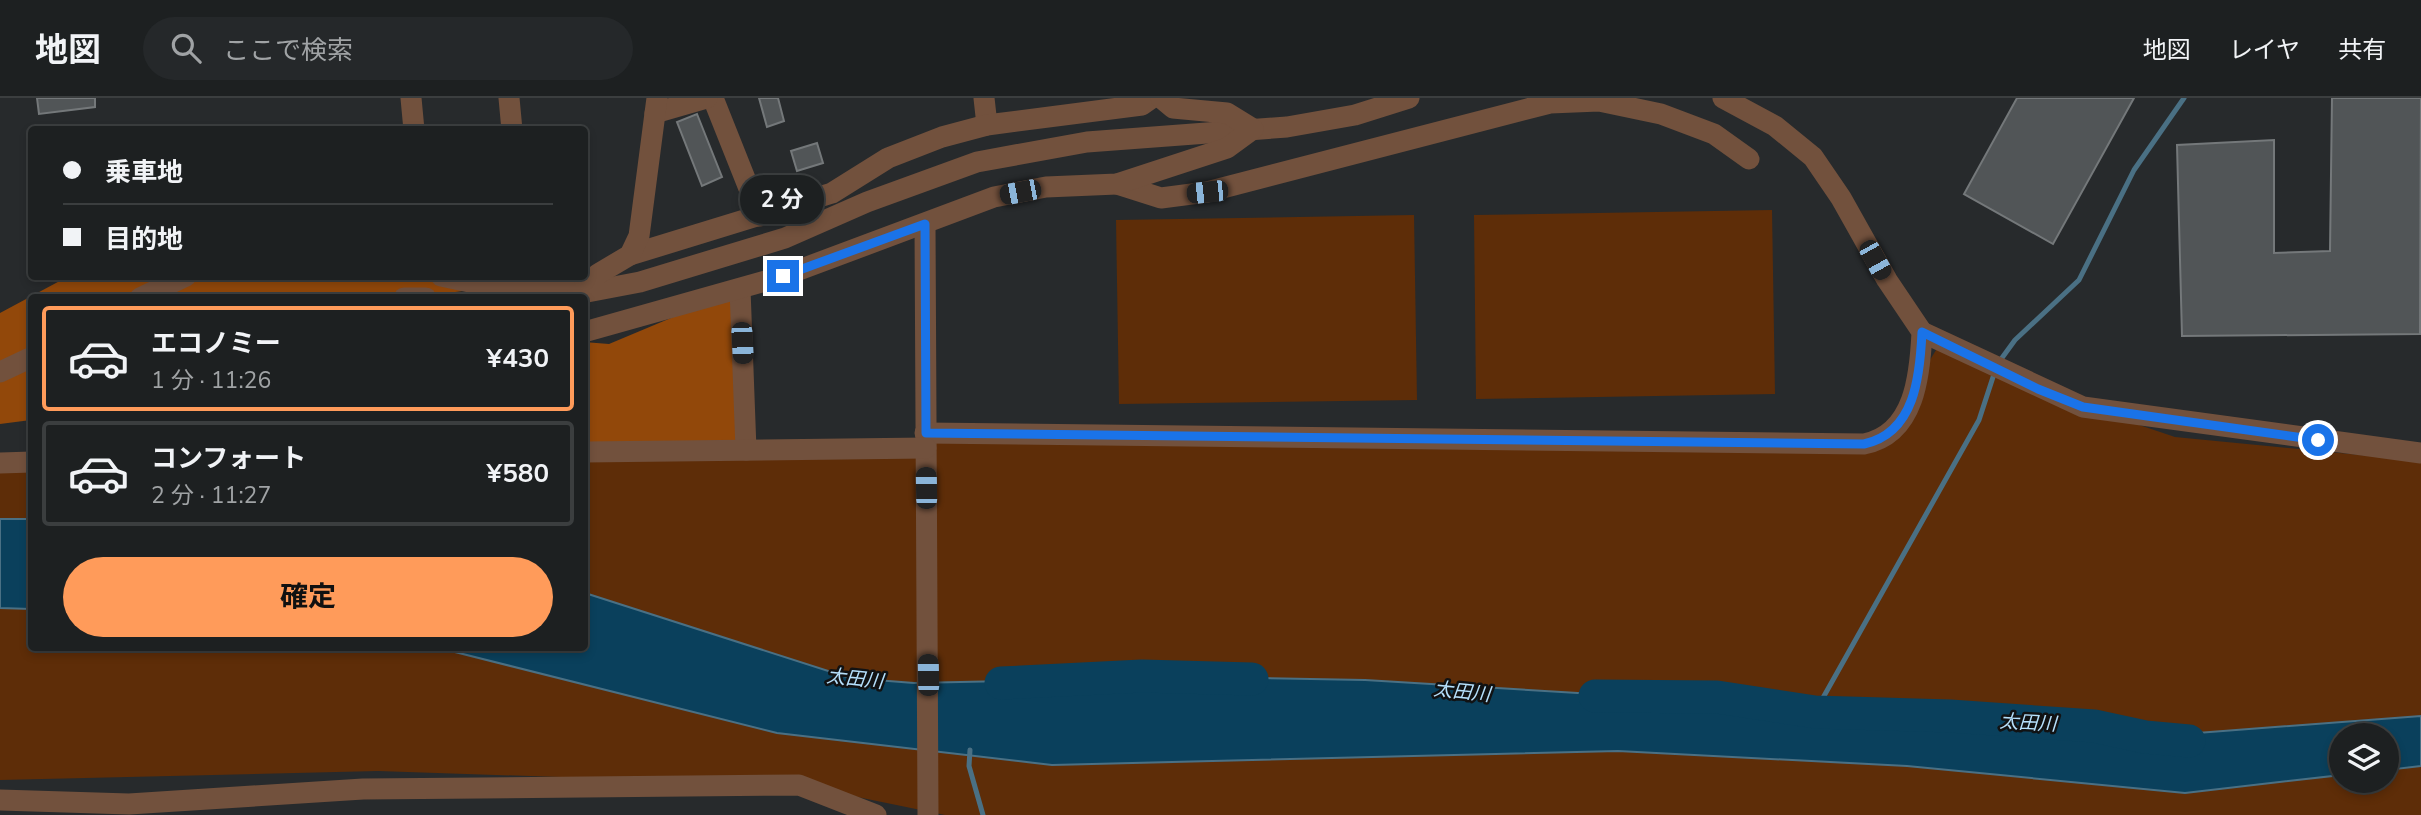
<!DOCTYPE html>
<html lang="ja">
<head>
<meta charset="utf-8">
<style>
	:root { --surface:#1d2021; --page:#25282a; --text:#f1f3f6; --muted:#a0a3a5; --line:#3b3e3f; --accent:#ff9b5a }
	body { margin:0; font-family:"Nunito Sans","Noto Sans JP",sans-serif; background:var(--page); color:var(--text); height:100vh; display:flex; flex-direction:column; font-size:26px; white-space:nowrap }
	* { box-sizing:border-box; margin:0 }
	p { font-size:23px; color:var(--muted) }
	.icon { flex:none; width:38px; height:38px; fill:none; stroke:currentColor; stroke-width:2; stroke-linecap:round; stroke-linejoin:round }
	.map { position:relative; flex:1; overflow:hidden }
	.details { position:absolute; left:28px; top:196px; width:560px; height:357px; display:flex; flex-direction:column; background:var(--surface); border-radius:7px; box-shadow:0 4px 10px #0003,0 0 0 2px var(--line) }
	.details>* { flex:none }
	.hud { position:absolute; left:28px; top:28px; width:560px; height:154px; border-radius:7px; box-shadow:0 4px 10px #0003,0 0 0 2px var(--line); display:grid; align-content:center; height:154px; padding:0 35px; background:var(--surface) }
	.fabs { position:absolute; left:2329px; top:625px; display:grid; gap:14px }
	.fabs a { display:grid; place-items:center; width:70px; height:70px; border-radius:50%; background:var(--surface); box-shadow:0 4px 10px #0003,0 0 0 2px var(--line); font-size:35px }
	.end { position:absolute; width:32px; height:32px; margin:-16px; border:9px solid #1a73e8; background:#fff; box-shadow:0 0 0 4px #fff }
	.from { border-radius:50% }
	.bubble { position:absolute; height:49px; border-radius:24px; background:var(--surface); box-shadow:0 4px 10px #0003,0 0 0 2px var(--line); font-size:23px; font-weight:700; line-height:49px; text-align:center }
	.car { position:absolute; width:21px; height:42px; margin:-21px -10px; border-radius:9px; box-shadow:0 0 5px 2px #0007; background:linear-gradient(#222 24%,#8ab4d8 0 40%,#222 0 76%,#8ab4d8 0 86%,#222 0) }
	.hud b { display:flex; align-items:center; gap:24px; height:66px; font-size:26px }
	.hud b+b { border-top:2px solid var(--line) }
	.hud i { width:18px; height:18px; background:var(--text) }
	ul { padding:12px 0 0; list-style:none }
	li { display:flex; align-items:center; gap:21px; height:105px; margin:0 14px 10px; padding:0 21px; border:4px solid var(--line); border-radius:7px }
	li div { flex:1 }
	li b { display:block; font-size:26px }
	li em { font-style:normal; font-weight:700 }
	li.active { border-color:var(--accent) }
	li>.icon { width:63px; height:63px; stroke-width:1.5 }
	.cta { display:flex; gap:14px; margin-top:auto; padding:14px 35px }
	.cta a { flex:1; height:80px; border-radius:42px; background:var(--accent); color:#111; font-size:28px; font-weight:700; line-height:80px; text-align:center }
	header { display:flex; align-items:center; gap:42px; box-sizing:border-box; height:98px; padding:0 35px; background:var(--surface); border-bottom:2px solid var(--line) }
	header strong { font-size:33px }
	nav { display:flex; gap:38px; margin-inline-start:auto; font-size:24px }
	.search { width:490px; height:63px; background:var(--page); display:flex; align-items:center; gap:18px; box-sizing:border-box; padding:0 24px; border-radius:38px; color:var(--muted); font-size:26px }
	.map>svg:first-child { display:block }
	.green { fill:#5e2d08 }
	.forest { fill:#92480a }
	.water { fill:#0a405c; stroke:#4a7084; stroke-width:2 }
	.lines { fill:none; stroke-linecap:round; stroke-linejoin:round }
	.stream { stroke:#4a7084; stroke-width:5 }
	.river { stroke:#0a405c; stroke-width:33 }
	.building { fill:#515557; stroke:#74787a; stroke-width:2 }
	.street { stroke:#72513d; stroke-width:21 }
	.route { stroke:#1a73e8; stroke-width:9 }
	.labels { text-anchor:middle; dominant-baseline:central; stroke-width:5; stroke-linejoin:round; paint-order:stroke }
	.water-label { font-size:19px; font-style:italic; fill:#b6e1fd; stroke:#111213 }
</style>
</head>
<body>
<header>
<strong>地図</strong>
<div class="search"><svg class="icon" aria-label="search" viewBox="0 0 24 24"><circle cx="10" cy="10" r="6"/><path d="M15 15l6 6"/></svg>ここで検索</div>
<nav><a>地図</a><a>レイヤ</a><a>共有</a></nav>
</header>
<div class="map">
<svg width="2421" height="717" viewBox="0 0 2421 717">
	<rect width="100%" height="100%" fill="#272a2c"/>
	<g class="green">
		<path d="M1772 112 1775 296 1476 301 1474 117Z"/>
		<path d="M1414 117 1417 302 1119 306 1116 122Z"/>
		<path d="M1941 244 2056 299 2175 339 2421 363V618L2145 639 1760 606 1365 582 1206 579 914 585 850 580 585 495 584 353 1155 337 1880 343Z"/>
		<path d="M31 369V421H0V370Z"/>
		<path d="M0 510 31 511 32 550H439L777 635 1052 667 1618 653 1907 668 2185 695 2341 677 2342 682H2387V672L2421 668V717H945L799 687 378 673 0 682Z"/>
	</g>
	<g class="forest">
		<path d="M69 178H548L552 193 493 189 410 200H32L31 322 0 326V215Z"/>
		<path d="M740 191 746 352 585 354 584 244 609 246Z"/>
	</g>
	<g class="water">
		<path d="M0 421H31V511L0 510Z"/>
		<path d="M585 495 850 580 914 585 1206 579 1365 582 1760 606 2145 639 2421 618V668L2387 672V637H2342L2341 677 2185 695 1907 668 1618 653 1052 667 777 635 439 550H584Z"/>
	</g>
	<g class="lines">
		<g class="stream">
			<path d="M1999 264 2015 242 2079 182 2134 72 2184 0"/>
			<path d="M1815 614 1979 322 1995 273"/>
			<path d="M970 652 969 668 983 717"/>
		</g>
		<g class="river">
			<path d="M1001 585 1142 578 1252 581"/>
			<path d="M1595 598 1717 599 1815 614 1950 618 2094 628 2145 639 2189 643"/>
		</g>
	</g>
	<g class="building">
		<path d="M37 0H95V9L39 16Z"/>
		<path d="M759 0H778L784 23 767 29Z"/>
		<path d="M2017 0H2134L2053 146 1964 96Z"/>
		<path d="M2332 0H2421L2420 236 2182 238 2177 47 2274 42V155L2330 153Z"/>
		<path d="M697 16 722 79 702 88 677 24Z"/>
		<path d="M817 45 823 65 797 73 791 53Z"/>
	</g>
	<g class="lines">
		<g class="street">
			<path d="M411 0 414 32"/>
			<path d="M509 0 512 32"/>
			<path d="M713 0 760 118"/>
			<path d="M984 0 987 27"/>
			<path d="M655 15 707 0"/>
			<path d="M1117 86 1161 100 1207 94 1550 5 1599 3 1661 16 1714 36 1749 61"/>
			<path d="M925 126 928 717"/>
			<path d="M630 157 832 95 888 60 942 39 987 27 1142 7 1152 0"/>
			<path d="M441 178 493 189 582 195 640 184 785 140 867 104 977 64 1087 44 1287 29 1355 17 1409 0"/>
			<path d="M740 191 746 352"/>
			<path d="M577 197 598 176 630 157 639 138 657 0"/>
			<path d="M140 200 186 178"/>
			<path d="M404 200H426"/>
			<path d="M584 234 783 178 994 99 1046 89 1117 86 1227 50 1253 31 1227 15 1173 10 1161 0"/>
			<path d="M1922 234 2083 309 2421 355"/>
			<path d="M0 274 32 259"/>
			<path d="M925 335 1864 346C1915 336 1920 277 1922 234L1887 182 1841 100 1813 59 1775 28 1723 0"/>
			<path d="M584 354 926 350"/>
			<path d="M0 365 32 364"/>
			<path d="M0 702 129 706 363 691 799 687 876 717"/>
		</g>
	</g>
	<g class="lines">
		<path class="route" d="M783 178 925 126 926 335 1864 346C1915 335 1920 278 1922 234L2038 291 2083 309 2318 342"/>
	</g>
	<g class="labels">
		<g class="water-label">
			<text transform="translate(855 581) rotate(6)">太田川</text>
			<text transform="translate(1462 594) rotate(6)">太田川</text>
			<text transform="translate(2028 625) rotate(3)">太田川</text>
		</g>
	</g>
</svg>
<div class="fabs">
<a><svg class="icon" aria-label="layers" viewBox="0 0 24 24"><path d="M12 4l9 5-9 5-9-5zM3 14l9 5 9-5"/></svg></a>
</div>
<i class="end from" style="left:2318px;top:342px"></i>
<i class="end" style="left:783px;top:178px"></i>
<div class="bubble" style="left:740px;top:77px;width:84px">2 分</div>
<i class="car" style="left:1020px;top:94px;rotate:259deg"></i>
<i class="car" style="left:1207px;top:94px;rotate:264deg"></i>
<i class="car" style="left:1875px;top:162px;rotate:151deg"></i>
<i class="car" style="left:742px;top:245px;rotate:177deg"></i>
<i class="car" style="left:926px;top:390px;rotate:359deg"></i>
<i class="car" style="left:928px;top:577px;rotate:359deg"></i>
<div class="hud">
<b><i class="from"></i>乗車地</b>
<b><i></i>目的地</b>
</div>
<section class="details">
<ul>
<li class="active"><svg class="icon" aria-label="car" viewBox="0 0 24 24"><path d="M5 17H2v-5l4-1 3-4h7l3 4 3 1v5h-3M9 17h6M6 11h13"/><circle cx="7" cy="17" r="2"/><circle cx="17" cy="17" r="2"/></svg><div><b>エコノミー</b><p>1 分 · 11:26</p></div><em>¥430</em></li>
<li><svg class="icon" aria-label="car" viewBox="0 0 24 24"><path d="M5 17H2v-5l4-1 3-4h7l3 4 3 1v5h-3M9 17h6M6 11h13"/><circle cx="7" cy="17" r="2"/><circle cx="17" cy="17" r="2"/></svg><div><b>コンフォート</b><p>2 分 · 11:27</p></div><em>¥580</em></li>
</ul>
<div class="cta"><a>確定</a></div>
</section>
</div>
</body>
</html>
